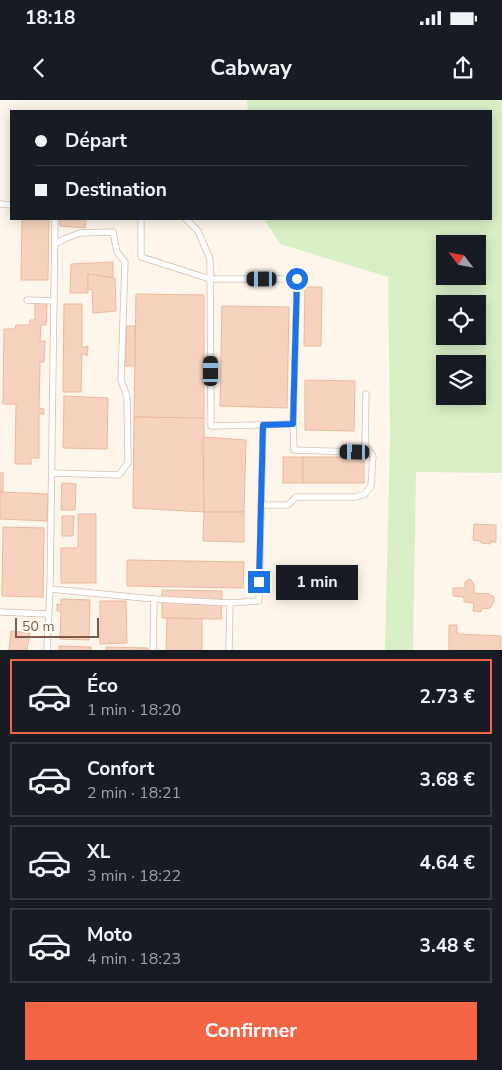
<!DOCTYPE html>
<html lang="fr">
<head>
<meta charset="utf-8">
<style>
	:root { --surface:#171b24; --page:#20242c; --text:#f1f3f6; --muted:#9ea1a6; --line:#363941; --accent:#f36545 }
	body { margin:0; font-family:"Nunito Sans",sans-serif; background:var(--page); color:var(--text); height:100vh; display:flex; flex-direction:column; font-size:19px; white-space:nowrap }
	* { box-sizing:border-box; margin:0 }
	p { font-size:16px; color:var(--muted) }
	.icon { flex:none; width:28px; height:28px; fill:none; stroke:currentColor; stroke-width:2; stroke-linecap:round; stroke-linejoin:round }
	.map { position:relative; height:550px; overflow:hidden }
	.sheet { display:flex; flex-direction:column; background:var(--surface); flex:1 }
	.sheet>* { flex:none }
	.hud { position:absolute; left:10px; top:10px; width:482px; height:110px; border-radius:0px; box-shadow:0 2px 12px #0003; display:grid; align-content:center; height:110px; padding:0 25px; background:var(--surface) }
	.needle { width:32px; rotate:302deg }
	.fabs { position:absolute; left:436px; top:135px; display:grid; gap:10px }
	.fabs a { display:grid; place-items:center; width:50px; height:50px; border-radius:0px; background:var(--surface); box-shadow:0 2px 12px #0003; font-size:25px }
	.scale { position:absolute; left:15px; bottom:12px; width:84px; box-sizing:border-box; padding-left:5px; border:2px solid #7d5a49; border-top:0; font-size:14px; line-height:18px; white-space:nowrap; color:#7d5a49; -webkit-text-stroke:4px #fffaf2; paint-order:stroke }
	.end { position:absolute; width:22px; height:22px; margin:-11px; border:6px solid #1a73e8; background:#fff; box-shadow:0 0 0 2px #fff }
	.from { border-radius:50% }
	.bubble { position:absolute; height:35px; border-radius:0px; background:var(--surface); box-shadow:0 2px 12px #0003; font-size:16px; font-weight:700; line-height:35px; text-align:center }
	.car { position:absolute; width:15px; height:30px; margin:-15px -8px; border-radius:6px; box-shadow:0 0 4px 1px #0007; background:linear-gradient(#222 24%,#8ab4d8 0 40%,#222 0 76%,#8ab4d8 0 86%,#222 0) }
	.hud b { display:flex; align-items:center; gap:18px; height:48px; font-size:19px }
	.hud b+b { border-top:1px solid var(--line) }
	.hud i { width:12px; height:12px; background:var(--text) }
	ul { padding:9px 0 0; list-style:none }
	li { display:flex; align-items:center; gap:15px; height:75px; margin:0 10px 8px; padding:0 15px; border:2px solid var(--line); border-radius:0px }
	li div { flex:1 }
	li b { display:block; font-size:19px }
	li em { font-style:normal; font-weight:700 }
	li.selected { border-color:var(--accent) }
	li>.icon { width:45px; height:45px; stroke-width:1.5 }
	.cta { display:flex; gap:10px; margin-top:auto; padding:10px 25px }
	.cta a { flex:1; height:58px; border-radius:0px; background:var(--accent); color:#fff; font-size:20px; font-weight:700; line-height:58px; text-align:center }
	.status { display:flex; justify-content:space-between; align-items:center; height:35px; padding:0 25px; background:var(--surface); direction:ltr }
	.status svg { height:14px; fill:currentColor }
	header { display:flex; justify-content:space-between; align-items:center; height:65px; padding:0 25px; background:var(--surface); font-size:22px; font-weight:700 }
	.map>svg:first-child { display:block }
	.green { fill:#d8efc6; fill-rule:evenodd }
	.building { fill:#f7d3bf; stroke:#ebb89d }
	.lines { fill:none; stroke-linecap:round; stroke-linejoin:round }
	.service-casing { stroke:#d5bfb0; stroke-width:7 }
	.service { stroke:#fff; stroke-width:5.5 }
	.route { stroke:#1a73e8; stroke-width:6 }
</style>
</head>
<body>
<div class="status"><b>18:18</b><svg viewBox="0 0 49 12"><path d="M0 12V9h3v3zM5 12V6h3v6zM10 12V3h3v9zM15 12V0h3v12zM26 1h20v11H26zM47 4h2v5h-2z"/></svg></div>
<header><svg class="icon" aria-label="back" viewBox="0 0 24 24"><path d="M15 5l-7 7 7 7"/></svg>Cabway<svg class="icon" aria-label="share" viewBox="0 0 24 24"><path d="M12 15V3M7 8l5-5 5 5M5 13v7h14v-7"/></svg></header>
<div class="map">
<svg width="502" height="550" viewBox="0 0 502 550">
	<rect width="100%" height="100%" fill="#fef6ea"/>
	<path class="green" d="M247 0H502V373L416 372 413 550H385L390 335 388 177 280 144 264 119H491V11H248ZM445 144H478V176H445ZM445 204H478V236H445ZM445 264H478V296H445Z"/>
	<g class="building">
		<path d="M22 119H49L48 180H21Z"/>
		<path d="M60 119H86L85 128 60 126Z"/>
		<path d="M113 162V178L88 174V193H70L71 164Z"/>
		<path d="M88 174 115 178 116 211 93 213 92 190 88 189Z"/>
		<path d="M305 187H322L321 246H304Z"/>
		<path d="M136 194 204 195V318L134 317Z"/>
		<path d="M35 203H47L46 225H41L40 241H45L44 262H40L39 308 44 309V314H39V358H31V364H15L16 304H3L4 229H15L16 225H30V220H35Z"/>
		<path d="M64 204H82V248L88 246 87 256 82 253 81 292H63Z"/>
		<path d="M222 206 289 207 287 308 220 306Z"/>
		<rect x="126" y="226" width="9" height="40"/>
		<path d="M305 280 355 281 354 331 305 330Z"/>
		<path d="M64 296 108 298 107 349 63 348Z"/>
		<path d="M134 317 204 318V412L133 408Z"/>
		<path d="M203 337 246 340 244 412H204Z"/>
		<rect x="283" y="357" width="20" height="26"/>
		<rect x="303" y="357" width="61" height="26"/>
		<rect x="0" y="373" width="3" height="19"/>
		<path d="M62 383 76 384 75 410H61Z"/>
		<path d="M0 392 48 394 47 421 0 419Z"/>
		<path d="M204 412H244V442L203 441Z"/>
		<path d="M78 414H96V483H61V448H78Z"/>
		<path d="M62 416H74L73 436H62Z"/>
		<path d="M474 424 496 425V442H490V444L481 443V441L473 440Z"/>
		<path d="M3 427 44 428 43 497 2 496Z"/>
		<path d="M127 460 244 462 243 488 127 486Z"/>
		<path d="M469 479 471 480 474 484V493L489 494 494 497V502L490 508 481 509V512L473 511 474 503 464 502V497L453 496V488H465V482Z"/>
		<path d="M162 490 222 491 221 519 162 518Z"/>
		<path d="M61 499 90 500 89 540 60 539 61 511H57V504L61 505Z"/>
		<path d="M100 501H126L127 543 100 544Z"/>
		<path d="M167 518 202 519V550H166Z"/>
		<path d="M449 525H457V534L501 536V550H449Z"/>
		<path d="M11 531 30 533 27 550H9Z"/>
		<path d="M59 546 91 547V550H59Z"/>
		<path d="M106 547 148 548V550H106Z"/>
	</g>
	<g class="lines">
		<defs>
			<g id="service">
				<path d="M0 104 11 105"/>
				<path d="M141 119V157L210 179H297L293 324 294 350 355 352"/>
				<path d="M186 119 198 131 210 159 211 326 293 324"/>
				<path d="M27 200 54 201"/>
				<path d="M52 373 119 375 128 363 127 297 121 280 125 162 117 152 113 132 80 133 64 139 55 144"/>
				<path d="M261 405H288L296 397H355L365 394 371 386 373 356 365 346 366 294"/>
				<path d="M50 489 154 499 230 503 259 501 263 325"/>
				<path d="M0 512 48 514"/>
				<path d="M47 550 50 489 55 119"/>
				<path d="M153 550 154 499"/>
				<path d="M229 550 230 503"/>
			</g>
		</defs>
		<use href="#service" class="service-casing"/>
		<use href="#service" class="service"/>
	</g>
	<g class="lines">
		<path class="route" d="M259 482 263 325 293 324 297 179"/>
	</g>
</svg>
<div class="fabs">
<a><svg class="needle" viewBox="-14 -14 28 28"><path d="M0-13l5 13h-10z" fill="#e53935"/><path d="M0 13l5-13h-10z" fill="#9ea1a6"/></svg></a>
<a><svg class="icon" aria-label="locate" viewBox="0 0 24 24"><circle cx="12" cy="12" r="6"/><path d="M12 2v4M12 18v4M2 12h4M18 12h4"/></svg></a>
<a><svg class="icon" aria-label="layers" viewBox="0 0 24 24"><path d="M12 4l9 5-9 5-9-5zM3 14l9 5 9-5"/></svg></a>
</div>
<div class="scale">50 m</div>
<i class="end from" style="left:297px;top:179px"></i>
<i class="end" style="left:259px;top:482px"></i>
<div class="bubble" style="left:276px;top:465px;width:82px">1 min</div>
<i class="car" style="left:262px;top:179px;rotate:270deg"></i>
<i class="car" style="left:211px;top:271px;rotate:0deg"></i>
<i class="car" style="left:355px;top:352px;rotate:271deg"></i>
<div class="hud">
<b><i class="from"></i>Départ</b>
<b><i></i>Destination</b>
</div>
</div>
<section class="sheet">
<ul>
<li class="selected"><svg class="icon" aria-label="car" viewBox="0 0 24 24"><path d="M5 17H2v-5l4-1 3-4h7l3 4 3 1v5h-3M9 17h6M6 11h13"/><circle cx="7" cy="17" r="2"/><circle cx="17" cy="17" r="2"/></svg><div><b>Éco</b><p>1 min · 18:20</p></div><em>2.73 €</em></li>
<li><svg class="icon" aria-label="car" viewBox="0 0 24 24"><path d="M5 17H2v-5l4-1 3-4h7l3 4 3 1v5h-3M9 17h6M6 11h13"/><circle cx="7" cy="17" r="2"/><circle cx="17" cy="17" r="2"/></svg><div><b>Confort</b><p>2 min · 18:21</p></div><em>3.68 €</em></li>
<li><svg class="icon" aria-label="car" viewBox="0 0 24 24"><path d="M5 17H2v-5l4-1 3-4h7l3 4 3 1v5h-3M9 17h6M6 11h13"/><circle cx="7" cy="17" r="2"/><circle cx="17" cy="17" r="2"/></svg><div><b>XL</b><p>3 min · 18:22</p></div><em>4.64 €</em></li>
<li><svg class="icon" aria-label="car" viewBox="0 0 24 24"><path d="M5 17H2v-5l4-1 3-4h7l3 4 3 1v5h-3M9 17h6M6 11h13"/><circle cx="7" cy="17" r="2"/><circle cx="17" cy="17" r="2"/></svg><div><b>Moto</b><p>4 min · 18:23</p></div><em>3.48 €</em></li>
</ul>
<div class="cta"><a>Confirmer</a></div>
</section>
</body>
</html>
